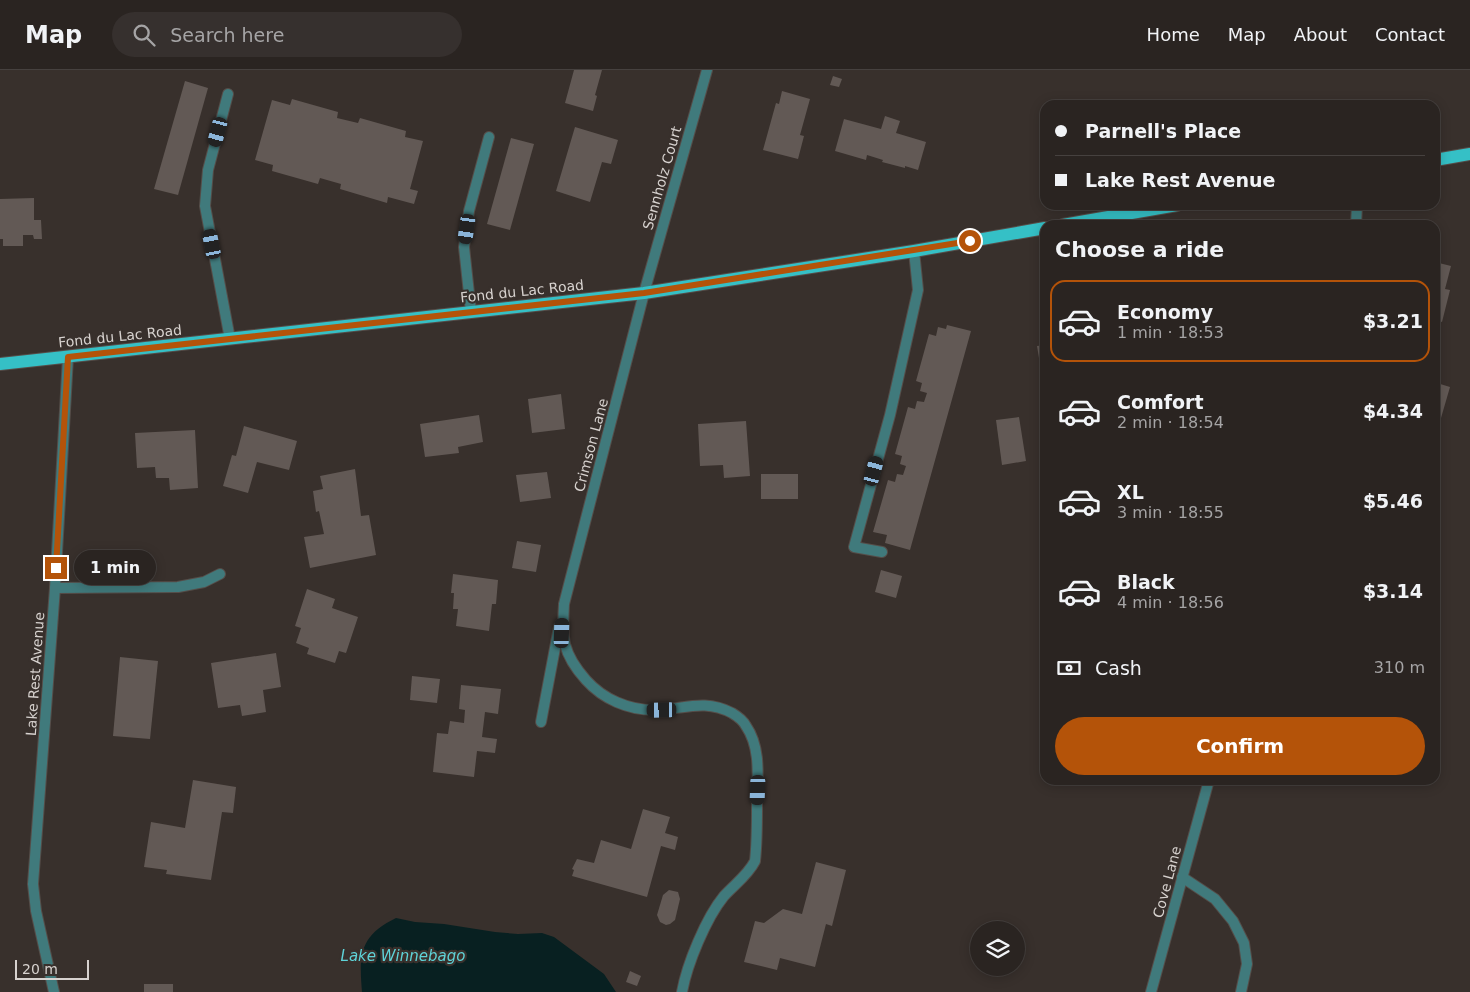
<!DOCTYPE html>
<html lang="en">
<head>
<meta charset="utf-8">
<style>
	:root { --surface:#2a2421; --page:#36302e; --text:#f1f3f6; --muted:#a5a4a5; --line:#46413f; --accent:#b45309 }
	body { margin:0; font-family:"DejaVu Sans",sans-serif; background:var(--page); color:var(--text); height:100vh; display:flex; flex-direction:column; font-size:19px; white-space:nowrap }
	* { box-sizing:border-box; margin:0 }
	p { font-size:16px; color:var(--muted) }
	.icon { flex:none; width:28px; height:28px; fill:none; stroke:currentColor; stroke-width:2; stroke-linecap:round; stroke-linejoin:round }
	.map { position:relative; flex:1; overflow:hidden }
	.details { position:absolute; left:1040px; top:150px; width:400px; height:565px; display:flex; flex-direction:column; background:var(--surface); border-radius:15px; box-shadow:0 2px 12px #0003,0 0 0 1px var(--line) }
	.details>* { flex:none }
	.guide { position:absolute; left:1040px; top:30px; width:400px; height:110px; border-radius:15px; box-shadow:0 2px 12px #0003,0 0 0 1px var(--line); display:grid; align-content:center; height:110px; padding:0 15px; background:var(--surface) }
	.tools { position:absolute; left:970px; top:851px; display:grid; gap:10px }
	.tools a { display:grid; place-items:center; width:55px; height:55px; border-radius:50%; background:var(--surface); box-shadow:0 2px 12px #0003,0 0 0 1px var(--line); font-size:25px }
	.scale { position:absolute; left:15px; bottom:12px; width:74px; box-sizing:border-box; padding-left:5px; border:2px solid #d7d2cf; border-top:0; font-size:14px; line-height:18px; white-space:nowrap; color:#d7d2cf; -webkit-text-stroke:4px #38302c; paint-order:stroke }
	.end { position:absolute; width:22px; height:22px; margin:-11px; border:6px solid #b45309; background:#fff; box-shadow:0 0 0 2px #fff }
	.from { border-radius:50% }
	.bubble { position:absolute; height:35px; border-radius:18px; background:var(--surface); box-shadow:0 2px 12px #0003,0 0 0 1px var(--line); font-size:16px; font-weight:700; line-height:35px; text-align:center }
	.car { position:absolute; width:15px; height:30px; margin:-15px -8px; border-radius:6px; box-shadow:0 0 4px 1px #0007; background:linear-gradient(#222 24%,#8ab4d8 0 40%,#222 0 76%,#8ab4d8 0 86%,#222 0) }
	.guide b { display:flex; align-items:center; gap:18px; height:48px; font-size:19px }
	.guide b+b { border-top:1px solid var(--line) }
	.guide i { width:12px; height:12px; background:var(--text) }
	ul { padding:0; list-style:none }
	li { display:flex; align-items:center; gap:15px; height:82px; margin:0 10px 8px; padding:0 5px; border:2px solid transparent; border-radius:15px }
	li div { flex:1 }
	li b { display:block; font-size:19px }
	li em { font-style:normal; font-weight:700 }
	li.active { border-color:var(--accent) }
	li>.icon { width:45px; height:45px; stroke-width:1.5 }
	h2 { padding:0 15px; font-size:22px; line-height:60px }
	.pay { display:flex; align-items:center; gap:12px; height:55px; padding:0 15px; font-size:19px }
	.pay p { margin-inline-start:auto }
	.action { display:flex; gap:10px; margin-top:auto; padding:10px 15px }
	.action a { flex:1; height:58px; border-radius:30px; background:var(--accent); color:#fff; font-size:20px; font-weight:700; line-height:58px; text-align:center }
	header { display:flex; align-items:center; gap:30px; box-sizing:border-box; height:70px; padding:0 25px; background:var(--surface); border-bottom:1px solid var(--line) }
	header strong { font-size:24px }
	nav { display:flex; gap:28px; margin-inline-start:auto; font-size:18px }
	.search { width:350px; height:45px; background:var(--page); display:flex; align-items:center; gap:12px; box-sizing:border-box; padding:0 18px; border-radius:28px; color:var(--muted); font-size:19px }
	.map>svg:first-child { display:block }
	.water { fill:#082021 }
	.building { fill:#625955 }
	.lines { fill:none; stroke-linecap:round; stroke-linejoin:round }
	.service-casing { stroke:#554d49; stroke-width:12 }
	.minor-casing { stroke:#554d49; stroke-width:12 }
	.primary-casing { stroke:#554d49; stroke-width:14 }
	.service { stroke:#407a7c; stroke-width:10 }
	.minor { stroke:#407a7c; stroke-width:10 }
	.primary { stroke:#35c0c6; stroke-width:12 }
	.route { stroke:#b45309; stroke-width:6 }
	.labels { text-anchor:middle; dominant-baseline:central; stroke-width:4.5; stroke-linejoin:round; paint-order:stroke }
	.street-label { font-size:14px; fill:#d7d2cf; stroke:#38302c }
	.water-label { font-size:15px; font-style:italic; fill:#5fd3d8; stroke:#38302c }
</style>
</head>
<body>
<header>
<strong>Map</strong>
<div class="search"><svg class="icon" aria-label="search" viewBox="0 0 24 24"><circle cx="10" cy="10" r="6"/><path d="M15 15l6 6"/></svg>Search here</div>
<nav><a>Home</a><a>Map</a><a>About</a><a>Contact</a></nav>
</header>
<div class="map">
<svg width="1470" height="922" viewBox="0 0 1470 922">
	<rect width="100%" height="100%" fill="#38302c"/>
	<path class="water" d="M396 848 415 852 444 854 495 862 518 864 542 863 554 867 604 904 616 922H362C359 885 359 866 396 848Z"/>
	<g class="building">
		<path d="M574 0H602L595 25 597 26 593 41 565 33Z"/>
		<path d="M833 6 842 9 839 17 830 15Z"/>
		<path d="M185 11 208 18 178 125 154 119Z"/>
		<path d="M782 21 810 29 800 65 804 66 798 89 763 80 776 33 779 34Z"/>
		<path d="M292 29 338 42 337 48 358 53 360 48 406 61 405 67 423 71 410 119 418 121 414 134 388 127 387 133 340 119 341 114 320 108 318 114 272 101 273 95 255 90 272 30 290 35Z"/>
		<path d="M1224 30 1225 35H1194V34Z"/>
		<path d="M885 46 900 51 896 63 926 72 918 100 905 96V98L882 92 883 90 867 85 866 90 835 81 844 49 881 59Z"/>
		<path d="M575 57 618 70 611 94 602 92 590 132 556 121Z"/>
		<path d="M511 68 534 74 510 160 487 154Z"/>
		<path d="M34 128V150H41L42 169H34L33 165H23V176H3V169H0V129Z"/>
		<path d="M1435 192 1451 196 1445 219 1450 220 1442 252 1439 251 1435 262Z"/>
		<path d="M947 255 971 261 910 480 885 473 887 465 873 462 888 410 895 412 897 404 903 405 906 396 900 394 902 386 895 384 908 337 915 339 917 331 924 332 927 323 920 321 922 313 916 311 929 264 936 266 938 257 946 259Z"/>
		<path d="M1045 275V293L1040 294 1037 276Z"/>
		<path d="M1435 311H1438L1437 313 1450 317 1441 348 1435 347Z"/>
		<path d="M561 324 565 359 532 363 528 329Z"/>
		<path d="M479 345 483 372 458 377 459 383 425 387 420 354Z"/>
		<path d="M1019 347 1026 391 1002 395 996 350Z"/>
		<path d="M746 351 750 406 724 408 723 395 700 396 698 354Z"/>
		<path d="M244 356 297 371 289 400 257 392 248 423 223 416 232 385 236 386Z"/>
		<path d="M195 360 198 418 170 420 169 408H156L155 397 137 398 135 363Z"/>
		<path d="M355 399 361 446 369 445 376 485 310 498 304 467 324 464 319 441 316 442 313 421 323 419 320 406Z"/>
		<path d="M547 402 551 428 520 432 516 405Z"/>
		<rect x="761" y="404" width="37" height="25"/>
		<path d="M517 471 541 475 536 502 512 498Z"/>
		<path d="M881 500 902 506 896 528 875 522Z"/>
		<path d="M453 504 498 510 496 534H492L489 561 456 556 458 539H453L454 523H451Z"/>
		<path d="M307 519 335 529 332 538 358 547 346 583 339 581 335 593 307 584 309 578 296 573 301 558 295 556Z"/>
		<path d="M276 583 281 617 263 620 266 642 242 646 240 635 218 638 211 593Z"/>
		<path d="M120 587 158 591 150 669 113 666Z"/>
		<path d="M412 606 440 609 437 633 410 630Z"/>
		<path d="M461 615 501 619 498 644 485 642 482 667 497 669 495 683 477 681 474 707 433 702 437 663 448 664 450 651 464 653 465 640 459 639Z"/>
		<path d="M193 710 236 717 233 743 222 742 211 810 166 804 167 800 144 797 151 752 185 758Z"/>
		<path d="M643 739 670 747 665 763 678 767 675 780 661 776 647 827 572 806 574 800 572 799 577 789 594 793 601 770 631 779Z"/>
		<path d="M816 792 846 800 832 856 826 854 815 897 780 888 777 900 744 892 755 851 764 853 783 839 802 844Z"/>
		<path d="M669 820 678 822 680 829 675 850 670 854 666 855 660 852 657 845 663 825Z"/>
		<path d="M630 901 641 906 637 916 626 912Z"/>
		<rect x="144" y="914" width="29" height="8"/>
	</g>
	<g class="lines">
		<defs>
			<g id="service">
				<path d="M228 24 208 100 205 136 230 269"/>
				<path d="M471 242 464 177 469 141 489 67"/>
				<path d="M882 482 854 477 890 345 918 220 914 181"/>
				<path d="M1182 807 1215 829 1233 851 1244 873 1247 894 1241 922"/>
			</g>
			<g id="minor">
				<path d="M1356 155 1357 135"/>
				<path d="M55 518 178 517 204 512 220 504"/>
				<path d="M541 652 559 557"/>
				<path d="M54 922 36 841 33 814 55 518 68 287"/>
				<path d="M682 922C687 894 706 848 724 826 735 814 748 805 755 791 757 773 757 755 757 737 757 711 762 679 746 656 743 650 737 646 732 643 703 628 683 640 654 640 628 640 603 629 586 610 562 583 562 569 564 534L644 223 707 0"/>
				<path d="M1151 922 1209 710"/>
			</g>
			<g id="primary">
				<path d="M1435 90 1470 84"/>
				<path d="M1063 155 1177 135"/>
				<path d="M0 294 644 223 914 181 1045 158"/>
			</g>
		</defs>
		<use href="#service" class="service-casing"/>
		<use href="#minor" class="minor-casing"/>
		<use href="#primary" class="primary-casing"/>
		<use href="#service" class="service"/>
		<use href="#minor" class="minor"/>
		<use href="#primary" class="primary"/>
	</g>
	<g class="lines">
		<path class="route" d="M56 498 68 287 644 223 970 171"/>
	</g>
	<g class="labels">
		<g class="street-label">
			<text transform="translate(662 108) rotate(-74)">Sennholz Court</text>
			<text transform="translate(522 221) rotate(-6)">Fond du Lac Road</text>
			<text transform="translate(120 266) rotate(-6)">Fond du Lac Road</text>
			<text transform="translate(591 375) rotate(-75)">Crimson Lane</text>
			<text transform="translate(35 604) rotate(-86)">Lake Rest Avenue</text>
			<text transform="translate(1167 812) rotate(-75)">Cove Lane</text>
		</g>
		<g class="water-label">
			<text x="403" y="886">Lake Winnebago</text>
		</g>
	</g>
</svg>
<div class="tools">
<a><svg class="icon" aria-label="layers" viewBox="0 0 24 24"><path d="M12 4l9 5-9 5-9-5zM3 14l9 5 9-5"/></svg></a>
</div>
<div class="scale">20 m</div>
<i class="end from" style="left:970px;top:171px"></i>
<i class="end" style="left:56px;top:498px"></i>
<div class="bubble" style="left:74px;top:480px;width:82px">1 min</div>
<i class="car" style="left:218px;top:62px;rotate:195deg"></i>
<i class="car" style="left:467px;top:159px;rotate:188deg"></i>
<i class="car" style="left:212px;top:174px;rotate:349deg"></i>
<i class="car" style="left:874px;top:401px;rotate:15deg"></i>
<i class="car" style="left:562px;top:563px;rotate:2deg"></i>
<i class="car" style="left:662px;top:640px;rotate:269deg"></i>
<i class="car" style="left:758px;top:720px;rotate:182deg"></i>
<div class="guide">
<b><i class="from"></i>Parnell's Place</b>
<b><i></i>Lake Rest Avenue</b>
</div>
<section class="details">
<h2>Choose a ride</h2>
<ul>
<li class="active"><svg class="icon" aria-label="car" viewBox="0 0 24 24"><path d="M5 17H2v-5l4-1 3-4h7l3 4 3 1v5h-3M9 17h6M6 11h13"/><circle cx="7" cy="17" r="2"/><circle cx="17" cy="17" r="2"/></svg><div><b>Economy</b><p>1 min · 18:53</p></div><em>$3.21</em></li>
<li><svg class="icon" aria-label="car" viewBox="0 0 24 24"><path d="M5 17H2v-5l4-1 3-4h7l3 4 3 1v5h-3M9 17h6M6 11h13"/><circle cx="7" cy="17" r="2"/><circle cx="17" cy="17" r="2"/></svg><div><b>Comfort</b><p>2 min · 18:54</p></div><em>$4.34</em></li>
<li><svg class="icon" aria-label="car" viewBox="0 0 24 24"><path d="M5 17H2v-5l4-1 3-4h7l3 4 3 1v5h-3M9 17h6M6 11h13"/><circle cx="7" cy="17" r="2"/><circle cx="17" cy="17" r="2"/></svg><div><b>XL</b><p>3 min · 18:55</p></div><em>$5.46</em></li>
<li><svg class="icon" aria-label="car" viewBox="0 0 24 24"><path d="M5 17H2v-5l4-1 3-4h7l3 4 3 1v5h-3M9 17h6M6 11h13"/><circle cx="7" cy="17" r="2"/><circle cx="17" cy="17" r="2"/></svg><div><b>Black</b><p>4 min · 18:56</p></div><em>$3.14</em></li>
</ul>
<div class="pay"><svg class="icon" aria-label="cash" viewBox="0 0 24 24"><path d="M3 7h18v10H3z"/><circle cx="12" cy="12" r="2"/></svg>Cash<p>310 m</p></div>
<div class="action"><a>Confirm</a></div>
</section>
</div>
</body>
</html>
